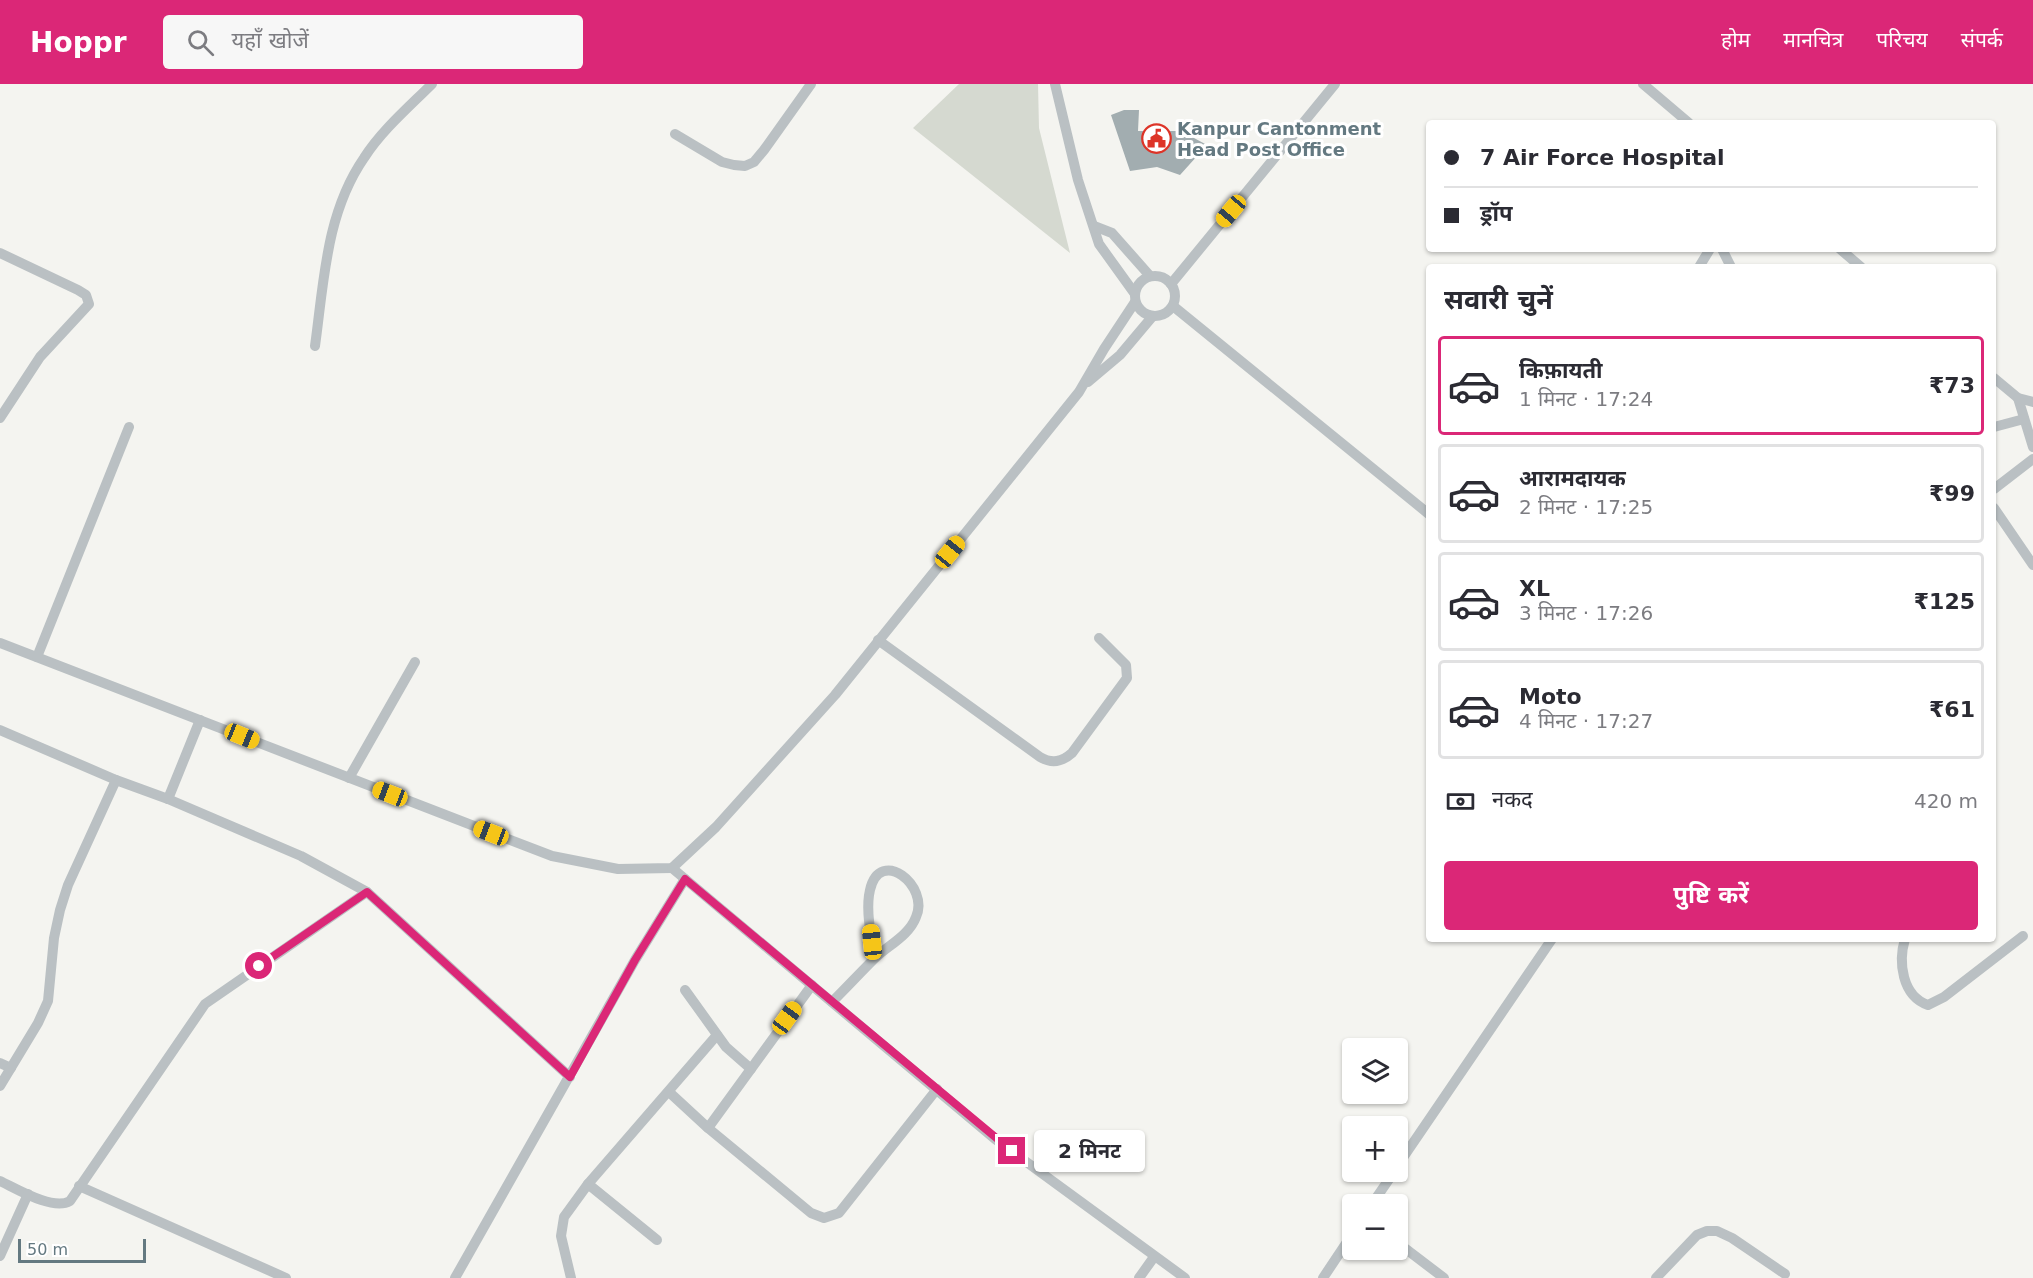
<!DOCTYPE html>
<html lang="hi">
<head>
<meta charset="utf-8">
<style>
	:root { --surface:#fff; --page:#f7f7f7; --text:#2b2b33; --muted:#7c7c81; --line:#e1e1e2; --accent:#db2777 }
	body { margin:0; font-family:"DejaVu Sans","Noto Sans Devanagari",sans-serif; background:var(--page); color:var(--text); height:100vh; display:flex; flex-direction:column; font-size:22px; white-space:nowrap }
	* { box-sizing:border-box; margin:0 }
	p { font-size:20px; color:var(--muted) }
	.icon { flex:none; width:33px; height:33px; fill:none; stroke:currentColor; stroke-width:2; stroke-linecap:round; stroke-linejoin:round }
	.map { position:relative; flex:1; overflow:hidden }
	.side { position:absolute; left:1426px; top:180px; width:570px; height:678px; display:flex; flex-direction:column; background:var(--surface); border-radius:6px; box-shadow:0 2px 4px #0004 }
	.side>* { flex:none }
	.banner { position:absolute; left:1426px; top:36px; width:570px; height:132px; border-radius:6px; box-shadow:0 2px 4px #0004; display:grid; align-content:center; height:132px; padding:0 18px; background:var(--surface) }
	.buttons { position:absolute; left:1342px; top:954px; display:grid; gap:12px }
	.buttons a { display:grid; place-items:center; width:66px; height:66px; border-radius:6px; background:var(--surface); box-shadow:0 2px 4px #0004; font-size:30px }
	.scale { position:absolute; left:18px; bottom:15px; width:128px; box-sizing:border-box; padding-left:6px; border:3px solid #647981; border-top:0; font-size:16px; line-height:21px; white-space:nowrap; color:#647981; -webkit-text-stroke:4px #fff; paint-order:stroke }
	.end { position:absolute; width:27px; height:27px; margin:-14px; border:8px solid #db2777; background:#fff; box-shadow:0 0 0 3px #fff }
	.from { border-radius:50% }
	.bubble { position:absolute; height:42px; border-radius:6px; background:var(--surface); box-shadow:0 2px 4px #0004; font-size:20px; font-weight:700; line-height:42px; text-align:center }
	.car { position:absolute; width:18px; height:36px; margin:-18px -9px; border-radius:8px; box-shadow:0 0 4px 2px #0007; background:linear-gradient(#f5c518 24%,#345 0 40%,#f5c518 0 76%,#345 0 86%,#f5c518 0) }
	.banner b { display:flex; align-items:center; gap:21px; height:57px; font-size:22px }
	.banner b+b { border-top:2px solid var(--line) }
	.banner i { width:15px; height:15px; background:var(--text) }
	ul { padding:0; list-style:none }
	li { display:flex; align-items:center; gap:18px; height:99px; margin:0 12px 9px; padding:0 6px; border:3px solid var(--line); border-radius:6px }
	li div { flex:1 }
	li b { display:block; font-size:22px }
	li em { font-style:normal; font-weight:700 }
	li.on { border-color:var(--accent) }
	li>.icon { width:54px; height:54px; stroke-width:1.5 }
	h2 { padding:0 18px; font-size:27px; line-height:72px }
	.pay { display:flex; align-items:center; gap:15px; height:66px; padding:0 18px; font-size:22px }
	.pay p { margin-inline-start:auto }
	.action { display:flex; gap:12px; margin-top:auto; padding:12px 18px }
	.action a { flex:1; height:69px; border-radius:6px; background:var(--accent); color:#fff; font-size:24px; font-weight:700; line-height:69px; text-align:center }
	header { display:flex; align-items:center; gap:36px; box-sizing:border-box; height:84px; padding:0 30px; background:var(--accent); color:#fff }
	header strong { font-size:28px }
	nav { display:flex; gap:33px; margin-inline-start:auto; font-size:21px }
	.search { width:420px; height:54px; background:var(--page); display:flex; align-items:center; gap:15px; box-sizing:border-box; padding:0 21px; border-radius:6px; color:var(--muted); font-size:22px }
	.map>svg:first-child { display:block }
	.green { fill:#d5d9d0 }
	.building { fill:#a2adb0 }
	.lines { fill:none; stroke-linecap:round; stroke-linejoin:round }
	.minor { stroke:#bac0c3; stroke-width:10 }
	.route { stroke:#db2777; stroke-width:8 }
	.labels { text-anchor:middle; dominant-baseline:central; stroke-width:6; stroke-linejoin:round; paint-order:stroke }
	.poi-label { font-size:18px; font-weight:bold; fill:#647981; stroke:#fff; text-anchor:start }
</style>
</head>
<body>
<header>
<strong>Hoppr</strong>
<div class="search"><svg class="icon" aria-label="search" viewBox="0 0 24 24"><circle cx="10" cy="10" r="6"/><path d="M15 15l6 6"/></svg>यहाँ खोजें</div>
<nav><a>होम</a><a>मानचित्र</a><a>परिचय</a><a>संपर्क</a></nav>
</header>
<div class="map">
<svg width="2033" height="1194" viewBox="0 0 2033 1194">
	<rect width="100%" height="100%" fill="#f4f4f0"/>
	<path class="green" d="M959 0H1038L1039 44 1070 169 913 44Z"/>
	<path class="building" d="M1124 26H1139L1138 47H1181L1207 61 1180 91 1157 83 1130 87 1111 31Z"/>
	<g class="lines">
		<g class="minor">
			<path d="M1055 0 1078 96 1099 160 1135 210"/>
			<path d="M1643 0 1689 39"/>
			<path d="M675 50 722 78 734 81 745 82 754 78 764 66 811 0"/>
			<path d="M1094 142 1112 149 1150 192"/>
			<path d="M1722 165 1731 183"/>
			<path d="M1840 165 1861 183"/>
			<path d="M0 169 78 206 86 211 89 220 40 273 0 334"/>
			<path d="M1699 183 1710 165"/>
			<circle cx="1155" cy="212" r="20"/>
			<path d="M1171 200 1335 0"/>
			<path d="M1173 222 1430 431"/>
			<path d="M315 262C324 197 326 129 364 74 382 46 409 23 432 0"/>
			<path d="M1994 294 2018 314 2033 318"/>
			<path d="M1088 298 1120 271 1152 233"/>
			<path d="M2018 314 2033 363"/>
			<path d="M1994 343 2024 335"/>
			<path d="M1994 405 2033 375"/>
			<path d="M1994 424 2033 481"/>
			<path d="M878 556 1040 673C1052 680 1062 678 1072 669L1127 594 1126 581 1099 554"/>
			<path d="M0 559 552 772 618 785 672 784 716 743 835 611 1079 308 1104 265 1135 218"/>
			<path d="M37 573 129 343"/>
			<path d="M0 646 116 696"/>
			<path d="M349 694 415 578"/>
			<path d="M168 715 200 636"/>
			<path d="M672 784 995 1055 1185 1194"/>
			<path d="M1905 855C1898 878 1902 912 1928 921L1944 913 2023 852"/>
			<path d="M685 906 726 963 751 985"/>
			<path d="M832 918C846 904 860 889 874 875 887 862 909 852 916 833 930 802 880 762 870 806 865 827 872 853 874 875"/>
			<path d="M0 979 11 984"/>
			<path d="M0 1002 38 939 48 917 54 854 60 826 68 801 116 696 168 715 301 772 367 808 570 993"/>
			<path d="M669 1008 708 1044 811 1129 824 1134 839 1129 937 1005"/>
			<path d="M708 1044 812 901"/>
			<path d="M1398 1081 1552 855"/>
			<path d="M0 1097C17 1105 53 1127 70 1117L205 920 367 808"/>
			<path d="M588 1100 657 1156"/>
			<path d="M79 1102 286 1194"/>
			<path d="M1372 1120 1394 1088"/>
			<path d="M1398 1159 1444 1194"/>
			<path d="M0 1172 28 1110"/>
			<path d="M455 1194 635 876 685 795"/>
			<path d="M571 1194 561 1152 564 1133 588 1100 717 951"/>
			<path d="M1139 1194 1154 1173"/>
			<path d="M1323 1194 1353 1149"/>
			<path d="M1656 1194 1697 1151 1707 1147H1717L1732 1154 1785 1190"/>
		</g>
	</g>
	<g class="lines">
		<path class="route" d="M259 882 367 808 570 993 635 876 685 795 1012 1067"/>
	</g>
	<defs>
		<symbol id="civic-ring" viewBox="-11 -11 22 22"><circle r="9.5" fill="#fff" stroke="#dd3428" stroke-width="1.5"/><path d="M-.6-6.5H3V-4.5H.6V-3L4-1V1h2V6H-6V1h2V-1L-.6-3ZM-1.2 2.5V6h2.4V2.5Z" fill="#dd3428"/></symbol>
	</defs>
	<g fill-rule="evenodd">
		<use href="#civic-ring" x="1140" y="38" width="33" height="33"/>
	</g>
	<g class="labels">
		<g class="poi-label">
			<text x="1177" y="44">Kanpur Cantonment<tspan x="1177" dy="21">Head Post Office</tspan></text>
		</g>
	</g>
</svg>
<div class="buttons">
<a><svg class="icon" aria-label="layers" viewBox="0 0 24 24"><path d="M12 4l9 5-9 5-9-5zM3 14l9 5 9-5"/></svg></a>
<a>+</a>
<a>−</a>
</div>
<div class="scale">50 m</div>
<i class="end from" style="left:259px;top:882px"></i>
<i class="end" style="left:1012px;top:1067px"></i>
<div class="bubble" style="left:1034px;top:1046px;width:111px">2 मिनट</div>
<i class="car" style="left:1231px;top:127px;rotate:220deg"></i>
<i class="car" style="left:950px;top:468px;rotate:39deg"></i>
<i class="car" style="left:242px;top:652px;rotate:112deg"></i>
<i class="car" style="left:390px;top:710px;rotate:291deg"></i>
<i class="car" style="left:491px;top:749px;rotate:291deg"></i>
<i class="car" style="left:872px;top:858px;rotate:354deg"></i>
<i class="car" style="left:787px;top:934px;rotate:36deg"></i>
<div class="banner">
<b><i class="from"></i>7 Air Force Hospital</b>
<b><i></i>ड्रॉप</b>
</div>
<section class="side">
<h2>सवारी चुनें</h2>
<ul>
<li class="on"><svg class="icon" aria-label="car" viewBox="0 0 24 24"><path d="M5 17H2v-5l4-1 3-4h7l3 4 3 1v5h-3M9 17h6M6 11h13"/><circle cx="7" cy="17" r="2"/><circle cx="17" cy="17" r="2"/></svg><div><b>किफ़ायती</b><p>1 मिनट · 17:24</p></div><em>₹73</em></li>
<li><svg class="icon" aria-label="car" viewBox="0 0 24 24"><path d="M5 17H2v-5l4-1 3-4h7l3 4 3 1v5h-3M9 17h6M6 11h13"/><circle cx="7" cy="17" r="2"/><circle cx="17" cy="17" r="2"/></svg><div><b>आरामदायक</b><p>2 मिनट · 17:25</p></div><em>₹99</em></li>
<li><svg class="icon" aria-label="car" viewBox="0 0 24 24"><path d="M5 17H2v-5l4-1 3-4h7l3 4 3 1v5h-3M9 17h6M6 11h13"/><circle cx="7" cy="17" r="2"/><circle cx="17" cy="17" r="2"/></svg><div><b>XL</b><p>3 मिनट · 17:26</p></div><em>₹125</em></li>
<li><svg class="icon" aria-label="car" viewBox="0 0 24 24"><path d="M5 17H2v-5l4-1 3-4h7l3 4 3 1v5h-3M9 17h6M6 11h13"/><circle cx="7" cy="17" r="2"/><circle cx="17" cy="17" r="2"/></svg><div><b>Moto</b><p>4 मिनट · 17:27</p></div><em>₹61</em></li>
</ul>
<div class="pay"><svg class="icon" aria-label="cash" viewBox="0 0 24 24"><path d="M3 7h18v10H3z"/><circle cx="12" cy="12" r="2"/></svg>नकद<p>420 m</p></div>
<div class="action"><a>पुष्टि करें</a></div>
</section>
</div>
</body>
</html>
